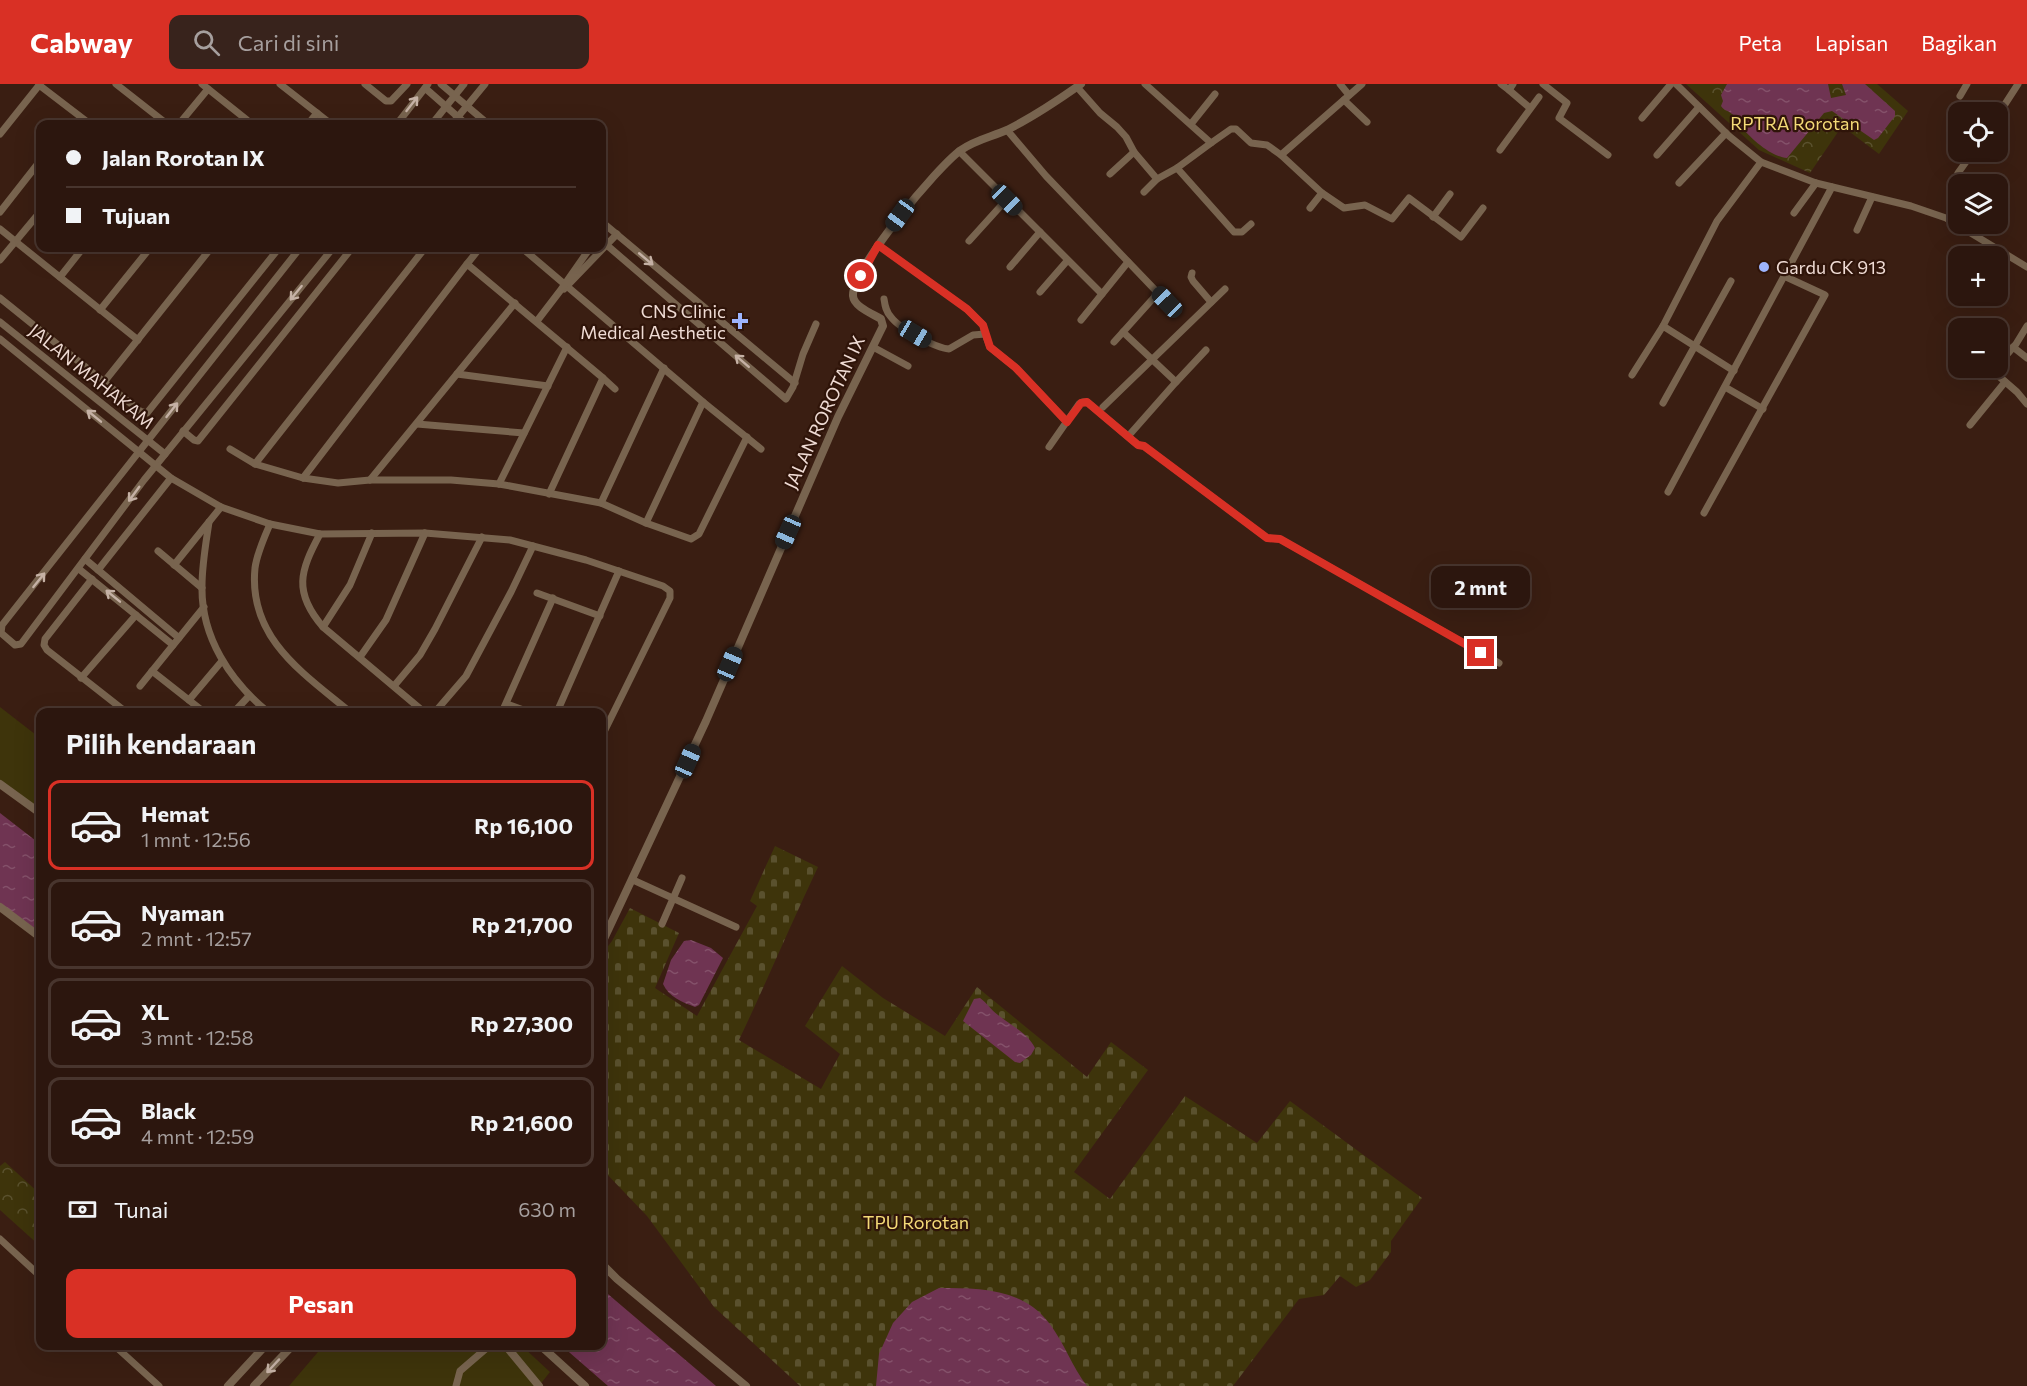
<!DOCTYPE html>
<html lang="id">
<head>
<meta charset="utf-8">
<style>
	:root { --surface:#2c160e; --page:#38231c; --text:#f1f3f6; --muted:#a69f9e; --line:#48352e; --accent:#d93025 }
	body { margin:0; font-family:Commissioner,sans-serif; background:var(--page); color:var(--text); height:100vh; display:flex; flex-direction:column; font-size:22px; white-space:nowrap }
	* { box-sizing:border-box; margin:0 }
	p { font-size:20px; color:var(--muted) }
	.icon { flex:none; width:33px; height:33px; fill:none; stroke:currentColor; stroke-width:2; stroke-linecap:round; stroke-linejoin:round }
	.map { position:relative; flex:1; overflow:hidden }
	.details { position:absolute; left:36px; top:624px; width:570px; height:642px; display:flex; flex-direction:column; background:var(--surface); border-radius:12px; box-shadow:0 6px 24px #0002,0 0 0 2px var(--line) }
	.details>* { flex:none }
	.banner { position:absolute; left:36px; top:36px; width:570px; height:132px; border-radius:12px; box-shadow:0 6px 24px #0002,0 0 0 2px var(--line); display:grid; align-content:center; height:132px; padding:0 30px; background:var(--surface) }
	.controls { position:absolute; left:1948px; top:18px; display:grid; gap:12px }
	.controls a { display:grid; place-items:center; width:60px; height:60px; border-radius:12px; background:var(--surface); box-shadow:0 6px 24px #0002,0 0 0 2px var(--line); font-size:30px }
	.end { position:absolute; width:27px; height:27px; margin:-14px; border:8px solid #d93025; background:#fff; box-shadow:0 0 0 3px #fff }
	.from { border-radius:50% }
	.bubble { position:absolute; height:42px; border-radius:12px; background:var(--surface); box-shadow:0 6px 24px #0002,0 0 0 2px var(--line); font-size:20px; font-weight:700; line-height:42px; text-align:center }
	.car { position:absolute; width:18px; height:36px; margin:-18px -9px; border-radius:8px; box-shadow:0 0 4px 2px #0007; background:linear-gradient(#222 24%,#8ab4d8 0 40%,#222 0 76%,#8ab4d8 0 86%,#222 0) }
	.banner b { display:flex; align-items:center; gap:21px; height:57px; font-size:22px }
	.banner b+b { border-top:2px solid var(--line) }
	.banner i { width:15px; height:15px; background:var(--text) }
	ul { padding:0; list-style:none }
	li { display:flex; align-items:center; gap:18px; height:90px; margin:0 12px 9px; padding:0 18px; border:3px solid var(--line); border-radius:12px }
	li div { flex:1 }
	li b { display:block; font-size:22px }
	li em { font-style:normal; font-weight:700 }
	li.on { border-color:var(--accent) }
	li>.icon { width:54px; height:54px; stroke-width:1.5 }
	h2 { padding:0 30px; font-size:27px; line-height:72px }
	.pay { display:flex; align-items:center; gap:15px; height:66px; padding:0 30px; font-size:22px }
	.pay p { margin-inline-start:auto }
	.action { display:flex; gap:12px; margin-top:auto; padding:12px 30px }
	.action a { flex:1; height:69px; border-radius:12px; background:var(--accent); color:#fff; font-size:24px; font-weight:700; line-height:69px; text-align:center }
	header { display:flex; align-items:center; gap:36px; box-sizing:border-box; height:84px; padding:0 30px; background:var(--accent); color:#fff }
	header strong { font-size:28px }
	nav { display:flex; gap:33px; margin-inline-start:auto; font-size:21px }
	.search { width:420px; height:54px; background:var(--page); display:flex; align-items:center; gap:15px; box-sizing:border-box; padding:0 21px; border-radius:12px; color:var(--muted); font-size:22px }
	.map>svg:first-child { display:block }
	.green { fill:#3e340b }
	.forest { fill:url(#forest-crowns) }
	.cemetery { fill:url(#cemetery-stones) }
	.water { fill:url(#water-ripples) }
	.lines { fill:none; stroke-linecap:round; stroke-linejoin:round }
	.minor { stroke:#78644f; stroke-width:7 }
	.tertiary { stroke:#78644f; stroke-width:8 }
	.oneway { stroke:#c5b1a5 }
	.route { stroke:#d93025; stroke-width:8 }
	.poi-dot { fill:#9db4fd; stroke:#2f1409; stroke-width:2 }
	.labels { text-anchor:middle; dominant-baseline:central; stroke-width:4.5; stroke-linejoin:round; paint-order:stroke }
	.park-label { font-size:18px; fill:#f4da77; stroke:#2f1409 }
	.poi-label { font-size:18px; fill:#efdbd4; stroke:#2f1409; text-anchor:start }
	.street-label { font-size:18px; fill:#efdbd4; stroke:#2f1409 }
</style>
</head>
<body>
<header>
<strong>Cabway</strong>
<div class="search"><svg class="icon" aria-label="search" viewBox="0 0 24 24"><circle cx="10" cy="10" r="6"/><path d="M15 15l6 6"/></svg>Cari di sini</div>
<nav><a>Peta</a><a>Lapisan</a><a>Bagikan</a></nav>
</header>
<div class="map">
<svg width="2027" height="1302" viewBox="0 0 2027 1302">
	<defs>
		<pattern id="forest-crowns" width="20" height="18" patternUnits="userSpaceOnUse" patternTransform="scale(1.5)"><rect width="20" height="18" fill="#3e340b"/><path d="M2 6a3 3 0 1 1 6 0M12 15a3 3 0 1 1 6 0" fill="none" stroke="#5a512e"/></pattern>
		<pattern id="cemetery-stones" width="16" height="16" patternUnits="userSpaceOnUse" patternTransform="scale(1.5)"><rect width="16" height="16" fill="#3e340b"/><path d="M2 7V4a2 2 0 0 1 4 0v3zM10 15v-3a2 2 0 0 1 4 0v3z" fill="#5a512e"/></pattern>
		<pattern id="water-ripples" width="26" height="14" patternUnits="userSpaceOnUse" patternTransform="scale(1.5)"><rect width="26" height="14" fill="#6f3452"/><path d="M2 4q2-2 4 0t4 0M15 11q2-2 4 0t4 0" fill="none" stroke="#84516a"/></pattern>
	</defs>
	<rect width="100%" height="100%" fill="#3a1e12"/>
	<g class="green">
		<path d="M0 623 40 654V729L0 700Z"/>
		<path d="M323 1262H522L550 1288 539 1302H289Z"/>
	</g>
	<g class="forest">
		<path d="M1686 0H1877L1908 27 1879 70 1842 42 1810 89 1759 66Z"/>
		<path d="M5 1078 40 1110V1162L0 1126V1082Z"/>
	</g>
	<path class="cemetery" d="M775 762 818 783C791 840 766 899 739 956L821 1005 840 970 805 942 842 882 883 914 945 952 977 903 1087 993 1111 958 1148 986 1074 1088 1110 1115 1185 1012 1257 1059 1290 1017 1422 1114 1391 1157V1168L1370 1196 1356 1203 1340 1192 1324 1211 1299 1215 1233 1302H800L714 1223 647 1132 602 1085V870L612 857 630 824 679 849 655 904 697 932 757 822 750 817Z"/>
	<g class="water">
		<path d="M1727 0H1828L1831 14 1846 11 1842 0H1865L1895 27V32L1878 54 1874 56 1832 27 1824 29 1787 74C1771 73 1750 54 1740 41 1738 38 1736 32 1732 30 1728 26 1724 27 1721 22L1723 17 1721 11Z"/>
		<path d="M0 729 40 760V849L0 820Z"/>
		<path d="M691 856 711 864 723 874 699 921 695 923C682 918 669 913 663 900L671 876 684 857Z"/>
		<path d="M980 914C987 919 991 926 998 931 1010 941 1028 949 1035 964L1031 971 1020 979 1015 978 963 937 974 915Z"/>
		<path d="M939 1204C978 1204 1023 1204 1049 1239 1064 1258 1072 1283 1087 1302H876L879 1270 893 1239 912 1218Z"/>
		<path d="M602 1205 716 1302H608L562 1262H602Z"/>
	</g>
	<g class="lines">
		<g class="minor">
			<path d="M116 0 167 40"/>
			<path d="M202 0 247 36V40"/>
			<path d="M280 0 331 40"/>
			<path d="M365 0 386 17H391L407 0"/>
			<path d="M441 0 488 40"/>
			<path d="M1145 0 1211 59 1231 45H1236L1251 59 1267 61 1281 71 1322 109 1344 124 1365 121 1392 135 1409 114 1461 153 1483 124"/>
			<path d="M1340 0 1349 11"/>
			<path d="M1501 0 1509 6 1513 0"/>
			<path d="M1543 0 1567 19 1559 34 1608 71"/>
			<path d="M1676 0 1729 52 1761 78 1816 99 1911 122 1946 134 2027 183"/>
			<path d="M39 1 90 40"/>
			<path d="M1077 3 1100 29 1117 43 1126 53 1134 68 1157 95 1177 84 1211 59"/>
			<path d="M425 4 466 40"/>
			<path d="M1509 6 1530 24"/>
			<path d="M1960 12 1967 0"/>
			<path d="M1344 16 1367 38"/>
			<path d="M1998 31 2018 0"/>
			<path d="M1642 34 1671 0"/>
			<path d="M179 40 208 5"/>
			<path d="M308 40 317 29"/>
			<path d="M397 40 428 0"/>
			<path d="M432 40 464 0"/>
			<path d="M452 40 485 0"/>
			<path d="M1191 40 1215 10"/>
			<path d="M1007 46 1046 92 1158 209 1123 248 1176 298 1131 349"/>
			<path d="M0 50 40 0"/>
			<path d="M1500 66 1539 13"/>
			<path d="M959 67 1102 210"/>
			<path d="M1281 71 1362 0"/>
			<path d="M1657 71 1699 23"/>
			<path d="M1177 84 1234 148H1242L1251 140"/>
			<path d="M1958 89 1973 68"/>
			<path d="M1110 90 1134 68"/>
			<path d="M1679 99 1726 49"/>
			<path d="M1144 108 1157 95"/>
			<path d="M1310 124 1322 109"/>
			<path d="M0 128 40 77"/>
			<path d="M1794 129 1816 99"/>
			<path d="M1433 133 1450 110"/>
			<path d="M602 138 795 299"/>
			<path d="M0 145 138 256"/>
			<path d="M1857 146 1872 113"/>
			<path d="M602 157 786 315 793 303 803 270 816 240"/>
			<path d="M969 157 1007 115"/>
			<path d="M878 161 967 225 983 241 985 250"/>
			<path d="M300 164 2 541 1 549 15 561 21 560 144 396 333 164"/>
			<path d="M522 164 703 318 761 365"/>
			<path d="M0 176 40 128"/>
			<path d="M467 180 479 165"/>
			<path d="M1010 183 1040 148"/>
			<path d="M1192 189 1191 193 1193 197 1211 218"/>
			<path d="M60 193 83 164"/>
			<path d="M564 205 617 150"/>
			<path d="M1040 208 1067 177"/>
			<path d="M1158 209 1176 228"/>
			<path d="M0 214 140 327 147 329 279 164"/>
			<path d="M884 215C885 222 886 228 891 233 899 244 935 264 949 265L973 251 985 250 990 263 1016 284 1067 338"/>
			<path d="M100 226 150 164"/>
			<path d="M1081 236 1128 178"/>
			<path d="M537 237 560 207 590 164"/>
			<path d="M0 238 165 370"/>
			<path d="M1663 242 1717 137 1761 78"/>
			<path d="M0 255 171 394"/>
			<path d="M1114 258 1123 248"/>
			<path d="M873 263 908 282"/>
			<path d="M2013 263 2027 274"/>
			<path d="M1998 281 2016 260 2027 242"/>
			<path d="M1995 284 1994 288 2017 308 2027 320"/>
			<path d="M457 290 548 302"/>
			<path d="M1632 291 1663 242 1734 287"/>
			<path d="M603 294 615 305"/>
			<path d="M104 298 211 164"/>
			<path d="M1176 298 1206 266"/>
			<path d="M1725 303 1763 325"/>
			<path d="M1663 319 1731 197"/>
			<path d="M1103 323 1225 205"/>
			<path d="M417 340 524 349"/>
			<path d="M1970 341 2005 298"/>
			<path d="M183 347 194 356 198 357 352 164"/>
			<path d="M1049 363 1079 320 1083 318H1087L1138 361 1144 362 1267 454 1280 455 1499 579"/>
			<path d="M230 365 255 380 303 394 338 399 370 396H451L499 400 601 419 646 439 691 455 699 450 747 353"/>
			<path d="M255 380 425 164"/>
			<path d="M303 394 467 180 603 294 549 410"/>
			<path d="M370 396 515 219"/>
			<path d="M499 400 567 263"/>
			<path d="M1668 408 1832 103"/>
			<path d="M601 419 664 284"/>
			<path d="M1704 429 1825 211 1784 192"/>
			<path d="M209 438C206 459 202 480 202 502 201 553 230 597 268 628"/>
			<path d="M646 439 703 318"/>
			<path d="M270 440C264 454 257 469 255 484 248 554 303 589 350 628"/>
			<path d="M320 450C300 487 293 508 323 543L424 628"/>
			<path d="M158 467 202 504"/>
			<path d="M85 475 179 554"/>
			<path d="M174 481 221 423"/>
			<path d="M79 485 173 561"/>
			<path d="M98 486 171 394 221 423 270 440 320 450 425 449 510 456 586 476 663 502 670 507V514L602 652"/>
			<path d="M92 495 45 555 44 561 47 566 126 628"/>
			<path d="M537 509 600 532"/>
			<path d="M323 543 350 501 372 449"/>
			<path d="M360 573 386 536 425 449"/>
			<path d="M152 587 204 628"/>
			<path d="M81 594 136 531"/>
			<path d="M140 602 204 523"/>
			<path d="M394 602 420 571 435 545 482 453"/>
			<path d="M189 616 222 577"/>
			<path d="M507 620 529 628"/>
			<path d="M234 628 248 613"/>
			<path d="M435 628 466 592 511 508 533 462"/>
			<path d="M502 628 553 514"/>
			<path d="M557 628 619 487"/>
			<path d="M633 796 736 843"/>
			<path d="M662 840 682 794"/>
			<path d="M0 1155 40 1192"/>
			<path d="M115 1262 159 1302"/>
			<path d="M456 1302 460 1287 489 1262"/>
		</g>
		<g class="tertiary">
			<path d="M0 700 40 729"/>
			<path d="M0 823 40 853"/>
			<path d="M602 859 706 637 838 333 883 242 881 235C873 230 854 223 853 212 851 186 938 82 961 66 975 56 991 53 1007 46 1033 33 1057 17 1081 0"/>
			<path d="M602 1180 617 1195 746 1302"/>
			<path d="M506 1262 539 1302"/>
			<path d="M541 1262 585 1302"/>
			<path d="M228 1302 265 1262"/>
			<path d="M254 1302 292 1262"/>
		</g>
	</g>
	<defs><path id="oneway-shaft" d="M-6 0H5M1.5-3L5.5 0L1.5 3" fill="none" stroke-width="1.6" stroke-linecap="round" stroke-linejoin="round" transform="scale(1.5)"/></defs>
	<g class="oneway">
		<use href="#oneway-shaft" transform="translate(412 20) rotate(-52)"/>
		<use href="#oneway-shaft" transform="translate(646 175) rotate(40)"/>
		<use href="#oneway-shaft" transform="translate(296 209) rotate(129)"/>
		<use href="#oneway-shaft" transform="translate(742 277) rotate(-139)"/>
		<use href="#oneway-shaft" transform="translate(172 326) rotate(-52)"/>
		<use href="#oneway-shaft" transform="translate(94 332) rotate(-141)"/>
		<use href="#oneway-shaft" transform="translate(134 410) rotate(126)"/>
		<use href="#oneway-shaft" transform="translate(39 496) rotate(-51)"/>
		<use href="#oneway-shaft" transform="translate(113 512) rotate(-141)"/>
		<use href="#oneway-shaft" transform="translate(273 1282) rotate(133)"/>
	</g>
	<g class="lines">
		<path class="route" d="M861 192 878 161 967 225 983 241 990 263 1016 284 1067 338 1081 319 1087 318 1138 361 1144 362 1267 454 1280 455 1481 569"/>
	</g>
	<g class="poi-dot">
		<circle cx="1764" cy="183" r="6"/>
		<path d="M737 228h6v6h6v6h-6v6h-6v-6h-6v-6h6z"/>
	</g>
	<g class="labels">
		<g class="park-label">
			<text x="1795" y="39">RPTRA Rorotan</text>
			<text x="916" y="1138">TPU Rorotan</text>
		</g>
		<g class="poi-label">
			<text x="1776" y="183">Gardu CK 913</text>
			<text x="726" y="227" text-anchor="end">CNS Clinic<tspan x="726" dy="21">Medical Aesthetic</tspan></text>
		</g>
		<g class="street-label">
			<text transform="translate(92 292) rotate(39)">JALAN MAHAKAM</text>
			<text transform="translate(824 328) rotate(-65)">JALAN ROROTAN IX</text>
		</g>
	</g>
</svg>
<div class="controls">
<a><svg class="icon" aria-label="locate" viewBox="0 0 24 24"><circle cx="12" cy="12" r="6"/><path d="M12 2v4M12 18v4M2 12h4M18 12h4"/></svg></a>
<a><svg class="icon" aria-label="layers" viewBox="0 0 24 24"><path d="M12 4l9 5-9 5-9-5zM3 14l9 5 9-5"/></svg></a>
<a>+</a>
<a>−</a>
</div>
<i class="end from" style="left:861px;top:192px"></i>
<i class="end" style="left:1481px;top:569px"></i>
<div class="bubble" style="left:1431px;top:482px;width:99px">2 mnt</div>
<i class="car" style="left:1007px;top:116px;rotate:135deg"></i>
<i class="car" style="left:900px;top:131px;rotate:216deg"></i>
<i class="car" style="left:1167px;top:218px;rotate:316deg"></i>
<i class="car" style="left:915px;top:250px;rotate:121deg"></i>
<i class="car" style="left:788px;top:448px;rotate:204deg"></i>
<i class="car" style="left:730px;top:580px;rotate:23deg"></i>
<i class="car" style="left:688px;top:677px;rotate:24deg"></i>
<div class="banner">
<b><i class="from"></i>Jalan Rorotan IX</b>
<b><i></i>Tujuan</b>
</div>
<section class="details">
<h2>Pilih kendaraan</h2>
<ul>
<li class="on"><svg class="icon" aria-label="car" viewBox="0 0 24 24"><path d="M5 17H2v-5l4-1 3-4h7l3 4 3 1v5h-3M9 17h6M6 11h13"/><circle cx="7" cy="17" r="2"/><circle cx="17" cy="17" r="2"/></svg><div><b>Hemat</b><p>1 mnt · 12:56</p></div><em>Rp 16,100</em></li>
<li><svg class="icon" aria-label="car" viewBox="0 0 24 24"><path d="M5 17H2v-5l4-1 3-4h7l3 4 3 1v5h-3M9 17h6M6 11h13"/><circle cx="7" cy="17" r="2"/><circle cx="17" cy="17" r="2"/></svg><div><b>Nyaman</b><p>2 mnt · 12:57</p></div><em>Rp 21,700</em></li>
<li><svg class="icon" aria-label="car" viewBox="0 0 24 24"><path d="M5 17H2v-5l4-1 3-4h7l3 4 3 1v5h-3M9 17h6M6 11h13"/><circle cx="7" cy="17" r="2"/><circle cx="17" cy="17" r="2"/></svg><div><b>XL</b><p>3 mnt · 12:58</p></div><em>Rp 27,300</em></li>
<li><svg class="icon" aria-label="car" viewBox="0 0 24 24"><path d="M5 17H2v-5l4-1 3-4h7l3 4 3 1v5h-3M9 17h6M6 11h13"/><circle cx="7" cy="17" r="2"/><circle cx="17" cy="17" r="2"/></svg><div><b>Black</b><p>4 mnt · 12:59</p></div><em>Rp 21,600</em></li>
</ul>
<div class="pay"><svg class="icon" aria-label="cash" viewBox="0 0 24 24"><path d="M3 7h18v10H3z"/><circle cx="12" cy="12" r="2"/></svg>Tunai<p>630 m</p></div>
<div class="action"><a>Pesan</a></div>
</section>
</div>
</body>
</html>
